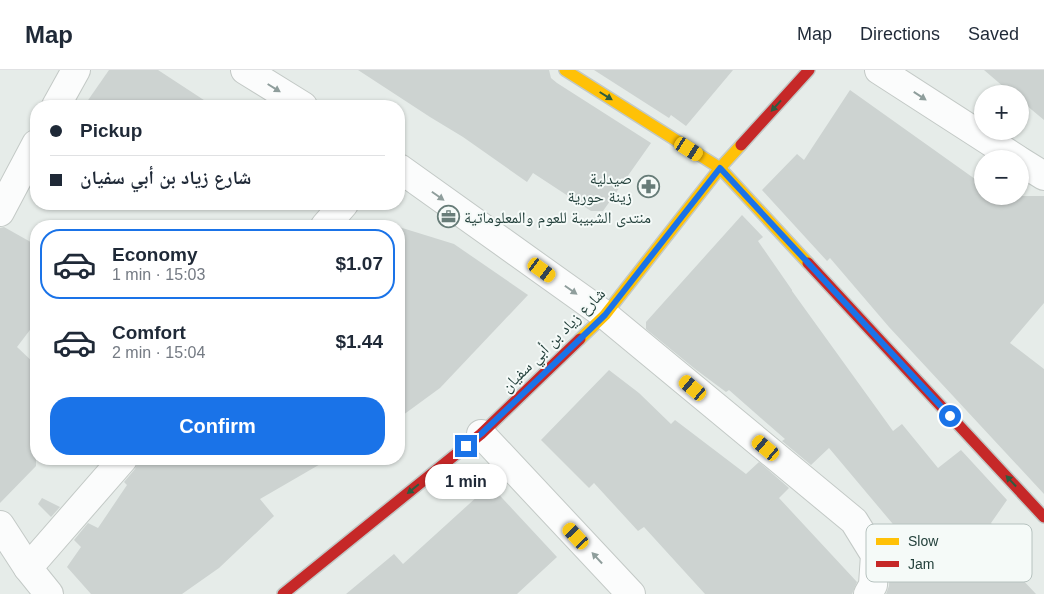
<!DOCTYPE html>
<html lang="en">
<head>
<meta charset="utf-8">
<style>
	:root { --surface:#fff; --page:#f2f2f3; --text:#1f2937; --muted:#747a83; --line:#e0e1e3; --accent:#1a73e8 }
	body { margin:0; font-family:Helvetica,"Noto Naskh Arabic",sans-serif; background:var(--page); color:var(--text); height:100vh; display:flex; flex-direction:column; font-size:19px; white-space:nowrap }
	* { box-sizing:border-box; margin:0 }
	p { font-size:16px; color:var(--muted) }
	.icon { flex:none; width:28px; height:28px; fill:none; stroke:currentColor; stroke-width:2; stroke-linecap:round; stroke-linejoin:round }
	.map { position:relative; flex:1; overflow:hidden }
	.sheet { position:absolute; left:30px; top:150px; width:375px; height:245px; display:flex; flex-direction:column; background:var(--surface); border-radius:20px; box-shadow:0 1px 4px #0004 }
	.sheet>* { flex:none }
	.guide { position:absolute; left:30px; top:30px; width:375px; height:110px; border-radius:20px; box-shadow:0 1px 4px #0004; display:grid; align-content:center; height:110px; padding:0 20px; background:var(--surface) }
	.fabs { position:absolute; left:974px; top:15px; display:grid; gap:10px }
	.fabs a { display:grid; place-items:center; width:55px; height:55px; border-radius:50%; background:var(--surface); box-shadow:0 1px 4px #0004; font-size:25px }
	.end { position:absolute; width:22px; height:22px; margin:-11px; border:6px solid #1a73e8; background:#fff; box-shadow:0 0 0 2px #fff }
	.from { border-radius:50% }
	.bubble { position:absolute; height:35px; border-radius:18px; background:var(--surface); box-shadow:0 1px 4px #0004; font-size:16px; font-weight:700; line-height:35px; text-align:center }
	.car { position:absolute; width:15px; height:30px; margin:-15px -8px; border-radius:6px; box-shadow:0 0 4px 1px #0007; background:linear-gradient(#f5c518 24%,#345 0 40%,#f5c518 0 76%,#345 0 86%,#f5c518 0) }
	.guide b { display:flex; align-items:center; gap:18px; height:48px; font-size:19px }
	.guide b+b { border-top:1px solid var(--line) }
	.guide i { width:12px; height:12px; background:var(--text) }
	ul { padding:9px 0 0; list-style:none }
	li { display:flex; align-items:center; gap:15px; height:70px; margin:0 10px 8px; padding:0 10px; border:2px solid transparent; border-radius:20px }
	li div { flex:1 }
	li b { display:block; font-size:19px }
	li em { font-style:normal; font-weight:700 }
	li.on { border-color:var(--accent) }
	li>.icon { width:45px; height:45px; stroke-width:1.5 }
	.action { display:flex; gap:10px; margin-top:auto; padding:10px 20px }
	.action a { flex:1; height:58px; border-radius:20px; background:var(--accent); color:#fff; font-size:20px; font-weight:700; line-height:58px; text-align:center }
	header { display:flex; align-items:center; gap:30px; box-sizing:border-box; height:70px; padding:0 25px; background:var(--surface); border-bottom:1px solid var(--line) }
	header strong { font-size:24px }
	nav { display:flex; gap:28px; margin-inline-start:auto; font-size:18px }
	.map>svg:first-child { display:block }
	.building { fill:#cdd3d1 }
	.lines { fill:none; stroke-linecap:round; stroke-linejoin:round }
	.street-casing { stroke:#c3c9c6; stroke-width:30 }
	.slow-casing { stroke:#c2c9c7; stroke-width:14 }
	.jam-casing { stroke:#c2c9c7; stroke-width:14 }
	.street { stroke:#fbfcfc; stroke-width:28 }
	.slow { stroke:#ffc107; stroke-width:11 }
	.jam { stroke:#c62828; stroke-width:11 }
	.oneway { fill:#8f9e9c }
	.oneway2 { fill:#2d5c40 }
	.route { stroke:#1a73e8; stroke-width:6 }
	.labels { text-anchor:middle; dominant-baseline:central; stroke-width:4; stroke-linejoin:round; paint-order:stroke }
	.poi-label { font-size:16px; fill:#23403b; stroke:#f5faf8; text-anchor:end }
	.street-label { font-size:16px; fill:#23403b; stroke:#f5faf8 }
	.key { fill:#f5faf8; stroke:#b6c2bf; stroke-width:1 }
	.key-label { font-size:14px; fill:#23403b }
</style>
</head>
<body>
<header>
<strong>Map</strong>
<nav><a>Map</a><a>Directions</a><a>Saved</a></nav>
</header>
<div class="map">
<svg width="1044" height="524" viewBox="0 0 1044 524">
	<rect width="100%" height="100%" fill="#e6ece9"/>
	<g class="building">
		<path d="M109 0H158L213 36H84Z"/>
		<path d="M358 0H549L551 8 557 13 651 73 603 141H591L533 103 527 112 463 67 430 47Z"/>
		<path d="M594 0H733L686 56 671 45 669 48Z"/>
		<path d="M984 0H1044V50L1020 30V24H1012Z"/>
		<path d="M850 20 982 114V126H1044V233L1010 273 1044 299V424L889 257 830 188 827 191 762 120 797 84 804 90Z"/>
		<path d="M742 145 763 167 758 171 792 220V221L893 361 902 354 938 398 961 380 1007 430 991 453 1016 484 1006 492 1036 524H886L889 516 890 493 908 472 829 378 811 395 782 371 785 369 729 320 726 322 695 299 646 259V252Z"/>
		<path d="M4 157 36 175V252L17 277 36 295V396L0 433V158Z"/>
		<path d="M399 157 454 174 528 225 440 318 399 348Z"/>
		<path d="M609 300 639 323 671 354 675 350 746 404 759 392 789 418 779 428 857 512 852 524H705L644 457 638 461 594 413 589 418 541 370Z"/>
		<path d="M138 389H329L260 429 274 446 219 498 182 524H91L67 497 81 477 74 470 88 453 98 458 127 415 124 412 135 399 138 392Z"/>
		<path d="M490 415 557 487 517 524H346L394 484 403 494Z"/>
		<path d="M42 428 60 437 51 447 38 434Z"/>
	</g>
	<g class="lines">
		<defs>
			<g id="street">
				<path d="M245 0 303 36"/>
				<path d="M879 0 1017 89"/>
				<path d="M56 36 76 0"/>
				<path d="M1020 91 1044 106"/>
				<path d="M399 98 605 245 854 451 875 485 873 515 868 524"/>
				<path d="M0 142 36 74"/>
				<path d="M325 156 344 134"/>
				<path d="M481 364 631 524"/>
				<path d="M0 455 28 498 49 524"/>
				<path d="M28 498 123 389"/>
			</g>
			<g id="slow">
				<path d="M565 0 720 98 808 193"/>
				<path d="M580 269 605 245 720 98 741 75"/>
			</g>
			<g id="jam">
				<path d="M741 75 809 0"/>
				<path d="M808 193 1044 447"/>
				<path d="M283 524 481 364 580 269"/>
			</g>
		</defs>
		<use href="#street" class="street-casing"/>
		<use href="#slow" class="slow-casing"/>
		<use href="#jam" class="jam-casing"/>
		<use href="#street" class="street"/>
		<use href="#slow" class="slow"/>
		<use href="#jam" class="jam"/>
	</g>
	<defs><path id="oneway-solid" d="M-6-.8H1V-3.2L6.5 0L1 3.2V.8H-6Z" transform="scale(1.25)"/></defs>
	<g class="oneway">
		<use href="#oneway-solid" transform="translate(274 18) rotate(32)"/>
		<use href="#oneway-solid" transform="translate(920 26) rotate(33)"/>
		<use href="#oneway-solid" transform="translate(438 126) rotate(35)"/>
		<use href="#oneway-solid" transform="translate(571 220) rotate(35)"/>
		<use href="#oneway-solid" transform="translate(597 488) rotate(-133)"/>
	</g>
	<g class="oneway2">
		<use href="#oneway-solid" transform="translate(606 26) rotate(32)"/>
		<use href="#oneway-solid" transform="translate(776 36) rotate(132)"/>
		<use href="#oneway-solid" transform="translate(1011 411) rotate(-133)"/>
		<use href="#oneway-solid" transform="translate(413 419) rotate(141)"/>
	</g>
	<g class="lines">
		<path class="route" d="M466 376 481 364 605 245 720 98 950 346"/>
	</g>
	<defs>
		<symbol id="pharmacy-ring" viewBox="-11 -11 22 22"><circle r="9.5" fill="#f5faf8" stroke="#677c78" stroke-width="1.5"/><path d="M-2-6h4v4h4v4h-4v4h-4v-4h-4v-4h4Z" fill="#677c78"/></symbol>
		<symbol id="office-ring" viewBox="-11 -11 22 22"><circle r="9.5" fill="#f5faf8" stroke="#677c78" stroke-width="1.5"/><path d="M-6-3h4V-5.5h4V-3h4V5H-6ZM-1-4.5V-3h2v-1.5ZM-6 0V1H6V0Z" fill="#677c78"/></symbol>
	</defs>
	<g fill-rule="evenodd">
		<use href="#pharmacy-ring" x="636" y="104" width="25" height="25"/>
		<use href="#office-ring" x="436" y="134" width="25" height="25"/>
	</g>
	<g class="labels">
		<g class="poi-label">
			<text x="632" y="108">صيدلية<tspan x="632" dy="18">زينة حورية</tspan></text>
			<text x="464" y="147" text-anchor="start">منتدى الشبيبة للعوم والمعلوماتية</text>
		</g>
		<g class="street-label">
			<text transform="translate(553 270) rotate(-45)">شارع زياد بن أبي سفيان</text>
		</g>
	</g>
	<rect x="866" y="454" width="166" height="58" rx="8" class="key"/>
	<rect x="876" y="468" width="23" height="7" fill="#ffc107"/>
	<rect x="876" y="491" width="23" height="6" fill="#c62828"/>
	<g class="key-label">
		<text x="908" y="476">Slow</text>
		<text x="908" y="499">Jam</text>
	</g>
</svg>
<div class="fabs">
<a>+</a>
<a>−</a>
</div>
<i class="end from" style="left:950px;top:346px"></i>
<i class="end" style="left:466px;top:376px"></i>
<div class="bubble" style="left:425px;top:394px;width:82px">1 min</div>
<i class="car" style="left:689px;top:79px;rotate:122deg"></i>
<i class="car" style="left:542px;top:200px;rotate:126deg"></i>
<i class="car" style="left:693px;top:318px;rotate:310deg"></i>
<i class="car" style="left:766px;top:378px;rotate:310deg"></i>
<i class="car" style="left:576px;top:466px;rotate:317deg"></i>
<div class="guide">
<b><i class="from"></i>Pickup</b>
<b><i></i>شارع زياد بن أبي سفيان</b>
</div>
<section class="sheet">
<ul>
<li class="on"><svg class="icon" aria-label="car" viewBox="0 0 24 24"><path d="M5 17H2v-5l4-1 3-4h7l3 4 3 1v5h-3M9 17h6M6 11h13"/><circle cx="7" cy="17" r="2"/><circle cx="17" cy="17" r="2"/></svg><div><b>Economy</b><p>1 min · 15:03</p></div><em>$1.07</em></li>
<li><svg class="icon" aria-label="car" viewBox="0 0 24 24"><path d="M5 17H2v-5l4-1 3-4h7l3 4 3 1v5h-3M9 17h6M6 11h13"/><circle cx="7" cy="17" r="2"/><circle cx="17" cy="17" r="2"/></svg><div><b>Comfort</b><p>2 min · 15:04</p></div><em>$1.44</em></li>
</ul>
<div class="action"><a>Confirm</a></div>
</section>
</div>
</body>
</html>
